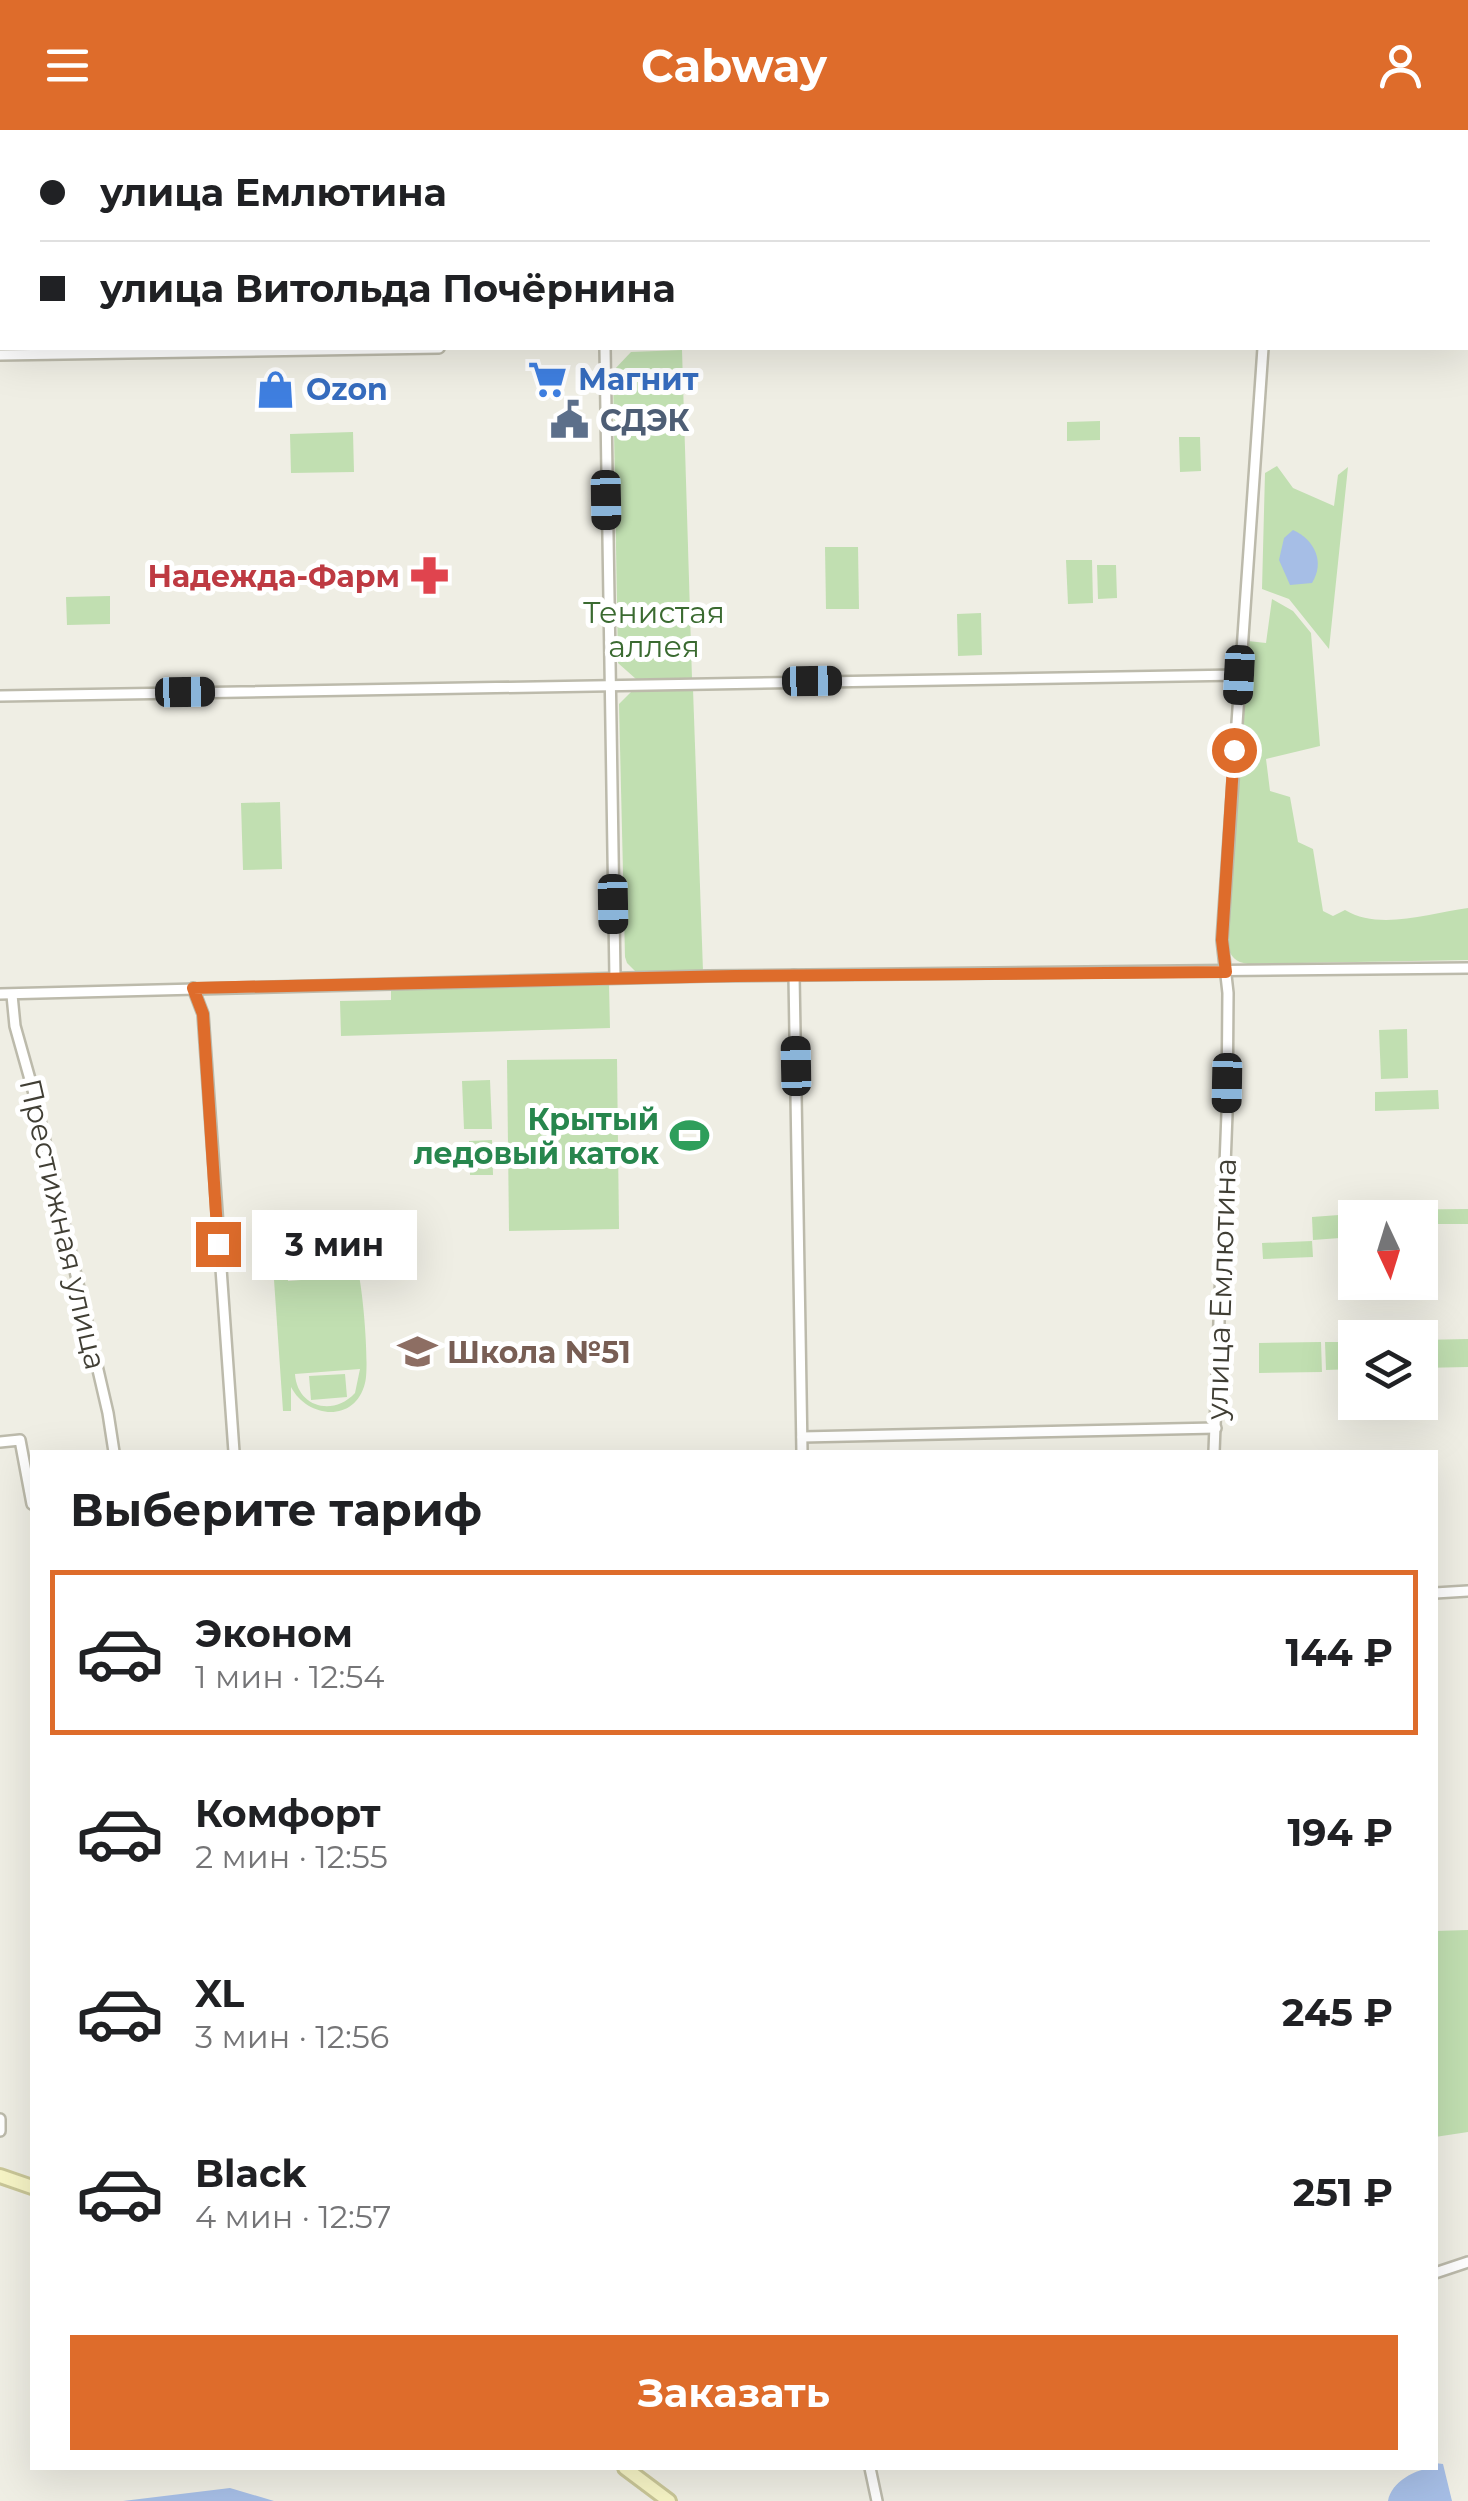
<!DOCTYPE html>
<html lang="ru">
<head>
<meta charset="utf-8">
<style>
	:root { --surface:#fff; --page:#f6f6f6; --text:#202124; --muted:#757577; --line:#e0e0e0; --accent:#de6c2b }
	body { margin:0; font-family:Montserrat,sans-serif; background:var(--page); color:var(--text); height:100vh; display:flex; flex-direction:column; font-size:38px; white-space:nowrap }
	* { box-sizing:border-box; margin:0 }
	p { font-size:32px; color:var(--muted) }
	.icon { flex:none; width:55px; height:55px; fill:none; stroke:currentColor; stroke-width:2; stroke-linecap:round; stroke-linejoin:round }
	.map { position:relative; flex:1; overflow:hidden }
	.sheet { position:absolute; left:30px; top:1320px; width:1408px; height:1020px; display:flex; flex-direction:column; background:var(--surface); border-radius:0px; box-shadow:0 10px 40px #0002 }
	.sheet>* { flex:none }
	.top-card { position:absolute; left:0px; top:0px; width:1470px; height:220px; box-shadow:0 10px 40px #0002; display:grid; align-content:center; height:220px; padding:0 40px; background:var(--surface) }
	.needle { width:65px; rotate:176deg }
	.controls { position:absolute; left:1338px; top:1070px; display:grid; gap:20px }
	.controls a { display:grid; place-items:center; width:100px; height:100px; border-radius:0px; background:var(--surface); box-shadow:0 10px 40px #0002; font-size:50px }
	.end { position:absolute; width:45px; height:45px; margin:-22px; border:12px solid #de6c2b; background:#fff; box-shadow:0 0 0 5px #fff }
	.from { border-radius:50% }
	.bubble { position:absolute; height:70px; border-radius:0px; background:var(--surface); box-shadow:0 10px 40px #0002; font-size:32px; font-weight:700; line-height:70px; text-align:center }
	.car { position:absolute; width:30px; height:60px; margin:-30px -15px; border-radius:12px; box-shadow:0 0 8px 2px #0007; background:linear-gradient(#222 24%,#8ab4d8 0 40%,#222 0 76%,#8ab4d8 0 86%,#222 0) }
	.top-card b { display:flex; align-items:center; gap:35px; height:95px; font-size:38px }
	.top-card b+b { border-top:2px solid var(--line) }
	.top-card i { width:25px; height:25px; background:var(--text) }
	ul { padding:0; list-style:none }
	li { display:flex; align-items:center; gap:30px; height:165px; margin:0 20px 15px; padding:0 20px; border:5px solid transparent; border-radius:0px }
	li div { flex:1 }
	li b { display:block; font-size:38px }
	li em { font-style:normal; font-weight:700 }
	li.selected { border-color:var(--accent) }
	li>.icon { width:90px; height:90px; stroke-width:1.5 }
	h2 { padding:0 40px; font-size:45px; line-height:120px }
	.cta { display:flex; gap:20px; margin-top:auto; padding:20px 40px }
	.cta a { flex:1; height:115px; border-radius:0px; background:var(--accent); color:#fff; font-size:40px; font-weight:700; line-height:115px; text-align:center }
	header { display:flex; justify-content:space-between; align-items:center; height:130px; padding:0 40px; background:var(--accent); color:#fff; font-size:45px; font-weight:700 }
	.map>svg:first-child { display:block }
	.green { fill:#c1dfb1; fill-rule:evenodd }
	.water { fill:#a6bee6 }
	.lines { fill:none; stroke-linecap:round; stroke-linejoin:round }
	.street-casing { stroke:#bcbaab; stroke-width:14 }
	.secondary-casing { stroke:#cac798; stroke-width:18 }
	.street { stroke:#fff; stroke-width:9 }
	.secondary { stroke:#f7f5c6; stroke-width:12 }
	.route { stroke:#de6c2b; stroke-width:12 }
	.labels { text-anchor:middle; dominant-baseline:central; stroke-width:10; stroke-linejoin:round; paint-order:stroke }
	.shop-label { font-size:30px; font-weight:bold; fill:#366cbe; stroke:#fff; text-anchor:start }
	.service-label { font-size:30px; font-weight:bold; fill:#4e5e75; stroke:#fff; text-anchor:start }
	.health-label { font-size:30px; font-weight:bold; fill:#be3a42; stroke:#fff; text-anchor:end }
	.park-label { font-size:30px; fill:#3a6a30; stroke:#fff }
	.leisure-label { font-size:30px; font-weight:bold; fill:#27864d; stroke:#fff; text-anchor:end }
	.street-label { font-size:30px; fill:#403e34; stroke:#fff }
	.education-label { font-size:30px; font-weight:bold; fill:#785e54; stroke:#fff; text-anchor:start }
</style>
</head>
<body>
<header><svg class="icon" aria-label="menu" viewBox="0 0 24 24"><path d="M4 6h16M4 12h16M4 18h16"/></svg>Cabway<svg class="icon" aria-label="person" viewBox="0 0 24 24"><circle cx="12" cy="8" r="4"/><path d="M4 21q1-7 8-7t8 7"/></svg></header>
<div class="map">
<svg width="1468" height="2371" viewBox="0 0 1468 2371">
	<rect width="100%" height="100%" fill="#efeee4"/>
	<g class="green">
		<path d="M682 220 692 548 636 549 618 533 613 241 631 222Z"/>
		<path d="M1100 291V310L1067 311V292Z"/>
		<path d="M353 302 354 342 291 343 290 304Z"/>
		<path d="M1179 307H1200L1201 341 1180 342Z"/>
		<path d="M1277 336 1293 358 1334 376 1338 345 1348 337 1329 519 1289 469 1262 459 1265 343Z"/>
		<path d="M825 417H858L859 479H826Z"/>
		<path d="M1066 430H1092L1093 473 1068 474Z"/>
		<path d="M1097 435H1116L1117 468 1098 469Z"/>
		<path d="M110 466V494L67 495 66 467Z"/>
		<path d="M1272 469 1293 481 1311 503 1320 616 1266 629 1270 661 1290 667 1298 712 1313 719 1323 781 1333 786 1345 780C1380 801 1429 783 1468 778V830L1248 834C1235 832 1231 827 1227 815L1248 511 1266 513Z"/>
		<path d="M981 483 982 525 958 526 957 484Z"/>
		<path d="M693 559 703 841H635L627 833 625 827 619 574 633 560Z"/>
		<path d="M280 672 282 739 243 740 241 673Z"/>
		<path d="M609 854 610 898 341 906 340 871 391 870V859Z"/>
		<path d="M1407 899 1408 948 1381 949 1379 900Z"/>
		<path d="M617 929 619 1099 509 1101 507 930Z"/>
		<path d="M490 950 492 999H464L462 951Z"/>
		<path d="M1438 960 1439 979 1375 981V962Z"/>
		<path d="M492 1010 493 1045H470L469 1011Z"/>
		<path d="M1468 1079V1094H1420V1088L1358 1087 1357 1080Z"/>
		<path d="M1339 1085 1340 1108 1313 1110 1312 1087Z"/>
		<path d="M279 1105 282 1138C289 1121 300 1107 321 1106 334 1106 346 1113 353 1124 362 1137 370 1237 365 1253 355 1294 307 1288 291 1257V1281H283L271 1106ZM318 1114C338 1115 351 1126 353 1146L288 1151C287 1131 298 1118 318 1114ZM360 1239 355 1263C333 1287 297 1277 295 1244Z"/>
		<path d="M1312 1111 1313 1127 1263 1129 1262 1113Z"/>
		<path d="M1468 1209V1237L1420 1238V1210Z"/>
		<path d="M1321 1212 1322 1242 1259 1243V1213Z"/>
		<path d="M1325 1212H1355V1239L1326 1240Z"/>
		<path d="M345 1244 347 1267 311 1270 309 1246Z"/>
		<path d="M1468 1800V2002L1435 2007V1801Z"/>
	</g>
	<g class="water">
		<path d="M1293 400C1315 410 1325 432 1312 453L1290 455 1279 430 1284 408Z"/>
		<path d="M1435 2333 1443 2334 1452 2371H1388C1391 2352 1416 2338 1435 2338Z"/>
		<path d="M230 2358 274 2371H123Z"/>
	</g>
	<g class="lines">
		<defs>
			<g id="street">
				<path d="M601 0V2"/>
				<path d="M1265 0 1266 2"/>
				<path d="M605 218 615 848"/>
				<path d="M0 225 439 218"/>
				<path d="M0 566 1239 545"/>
				<path d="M794 845 802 1322"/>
				<path d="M193 858 203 884 234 1322"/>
				<path d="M0 864 708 846 1468 838"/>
				<path d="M12 865 15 896 33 960 108 1283 114 1322"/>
				<path d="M802 1307 1216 1298"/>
				<path d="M0 1312 20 1310 32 1374"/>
				<path d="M1214 1322 1227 983 1228 863 1222 810 1263 218"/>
				<path d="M1435 1463 1468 1461"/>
				<path d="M0 1989V2001"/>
				<path d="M1435 2143 1468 2132"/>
				<path d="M870 2338 877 2371"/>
			</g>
			<g id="secondary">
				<path d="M41 2 42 0"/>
				<path d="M54 2V0"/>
				<path d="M0 125 2 120"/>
				<path d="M0 155 2 150"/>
				<path d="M0 2046 32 2057"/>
				<path d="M625 2338 669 2371"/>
			</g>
		</defs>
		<use href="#street" class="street-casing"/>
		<use href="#secondary" class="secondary-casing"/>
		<use href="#street" class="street"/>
		<use href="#secondary" class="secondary"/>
	</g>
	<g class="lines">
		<path class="route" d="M218 1114 203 884 193 858 735 846 1226 842 1222 810 1234 620"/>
	</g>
	<defs>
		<symbol id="supermarket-bare" viewBox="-9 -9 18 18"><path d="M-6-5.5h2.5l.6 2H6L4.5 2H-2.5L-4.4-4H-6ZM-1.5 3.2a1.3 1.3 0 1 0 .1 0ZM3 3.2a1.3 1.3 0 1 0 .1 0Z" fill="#3f7fe0" stroke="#fff" stroke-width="2.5" paint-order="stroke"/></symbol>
		<symbol id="shop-bare" viewBox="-9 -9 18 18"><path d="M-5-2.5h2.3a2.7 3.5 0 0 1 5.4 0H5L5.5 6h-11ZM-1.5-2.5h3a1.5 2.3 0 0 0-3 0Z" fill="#3f7fe0" stroke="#fff" stroke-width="2.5" paint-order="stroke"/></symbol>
		<symbol id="civic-bare" viewBox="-9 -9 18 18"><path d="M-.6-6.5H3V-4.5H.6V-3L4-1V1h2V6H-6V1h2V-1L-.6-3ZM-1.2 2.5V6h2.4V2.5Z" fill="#5c6f8a" stroke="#fff" stroke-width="2.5" paint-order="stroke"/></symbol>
		<symbol id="pharmacy-bare" viewBox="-9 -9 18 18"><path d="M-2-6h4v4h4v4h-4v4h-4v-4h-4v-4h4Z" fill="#e0444e" stroke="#fff" stroke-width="2.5" paint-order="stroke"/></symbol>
		<symbol id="stadium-bare" viewBox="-9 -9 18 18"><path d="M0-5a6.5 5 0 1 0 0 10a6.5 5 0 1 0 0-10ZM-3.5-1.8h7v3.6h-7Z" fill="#2e9e5b" stroke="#fff" stroke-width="2.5" paint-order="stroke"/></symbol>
		<symbol id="school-bare" viewBox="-9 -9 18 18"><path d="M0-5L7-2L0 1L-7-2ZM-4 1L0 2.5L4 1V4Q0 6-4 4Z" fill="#8d6e63" stroke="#fff" stroke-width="2.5" paint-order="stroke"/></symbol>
	</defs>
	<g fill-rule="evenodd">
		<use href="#supermarket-bare" x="520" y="222" width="55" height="55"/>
		<use href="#shop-bare" x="248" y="232" width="55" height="55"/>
		<use href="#civic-bare" x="542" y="262" width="55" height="55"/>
		<use href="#pharmacy-bare" x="402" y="418" width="55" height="55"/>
		<use href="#stadium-bare" x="662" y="978" width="55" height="55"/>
		<use href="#school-bare" x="390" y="1194" width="55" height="55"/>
	</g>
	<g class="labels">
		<g class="shop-label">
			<text x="578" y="249">Магнит</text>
			<text x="306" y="259">Ozon</text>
		</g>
		<g class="service-label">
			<text x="600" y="290">СДЭК</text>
		</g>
		<g class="health-label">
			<text x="400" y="446">Надежда-Фарм</text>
		</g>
		<g class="park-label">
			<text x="654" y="482">Тенистая<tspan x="654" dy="34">аллея</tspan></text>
		</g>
		<g class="leisure-label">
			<text x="659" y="989">Крытый<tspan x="659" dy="34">ледовый каток</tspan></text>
		</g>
		<g class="street-label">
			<text transform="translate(63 1094) rotate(77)">Престижная улица</text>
			<text transform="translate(1221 1159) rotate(-88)">улица Емлютина</text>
		</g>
		<g class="education-label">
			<text x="447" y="1222">Школа №51</text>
		</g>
	</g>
</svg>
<div class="controls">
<a><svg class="needle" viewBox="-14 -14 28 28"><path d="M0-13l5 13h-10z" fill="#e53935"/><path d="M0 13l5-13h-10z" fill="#757577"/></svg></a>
<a><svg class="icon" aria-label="layers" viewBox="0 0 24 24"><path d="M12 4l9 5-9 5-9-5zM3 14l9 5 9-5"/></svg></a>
</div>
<i class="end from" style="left:1234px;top:620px"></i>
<i class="end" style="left:218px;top:1114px"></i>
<div class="bubble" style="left:252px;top:1080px;width:165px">3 мин</div>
<i class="car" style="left:606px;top:370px;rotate:179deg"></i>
<i class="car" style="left:1239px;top:545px;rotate:183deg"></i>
<i class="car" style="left:812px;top:551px;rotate:89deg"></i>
<i class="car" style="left:185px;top:562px;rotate:89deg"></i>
<i class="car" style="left:613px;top:774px;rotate:179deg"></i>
<i class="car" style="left:796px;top:936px;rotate:359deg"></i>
<i class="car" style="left:1227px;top:953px;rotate:181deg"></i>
<div class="top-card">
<b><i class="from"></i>улица Емлютина</b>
<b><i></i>улица Витольда Почёрнина</b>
</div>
<section class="sheet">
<h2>Выберите тариф</h2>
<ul>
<li class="selected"><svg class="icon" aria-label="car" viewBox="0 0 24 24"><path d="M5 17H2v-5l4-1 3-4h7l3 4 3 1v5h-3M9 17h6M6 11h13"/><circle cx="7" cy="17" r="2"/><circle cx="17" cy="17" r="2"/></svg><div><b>Эконом</b><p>1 мин · 12:54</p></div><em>144 ₽</em></li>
<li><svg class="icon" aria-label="car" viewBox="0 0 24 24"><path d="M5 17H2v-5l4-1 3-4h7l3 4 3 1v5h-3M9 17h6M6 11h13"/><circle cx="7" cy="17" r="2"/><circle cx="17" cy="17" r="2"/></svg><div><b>Комфорт</b><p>2 мин · 12:55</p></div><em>194 ₽</em></li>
<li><svg class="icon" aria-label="car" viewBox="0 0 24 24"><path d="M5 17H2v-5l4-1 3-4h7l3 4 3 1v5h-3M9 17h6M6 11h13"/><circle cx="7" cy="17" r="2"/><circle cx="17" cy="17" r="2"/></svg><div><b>XL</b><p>3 мин · 12:56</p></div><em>245 ₽</em></li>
<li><svg class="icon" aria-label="car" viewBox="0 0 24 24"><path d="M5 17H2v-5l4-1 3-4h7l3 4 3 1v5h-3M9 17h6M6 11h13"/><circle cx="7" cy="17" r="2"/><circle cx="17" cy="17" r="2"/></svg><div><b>Black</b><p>4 мин · 12:57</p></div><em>251 ₽</em></li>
</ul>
<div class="cta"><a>Заказать</a></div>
</section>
</div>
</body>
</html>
